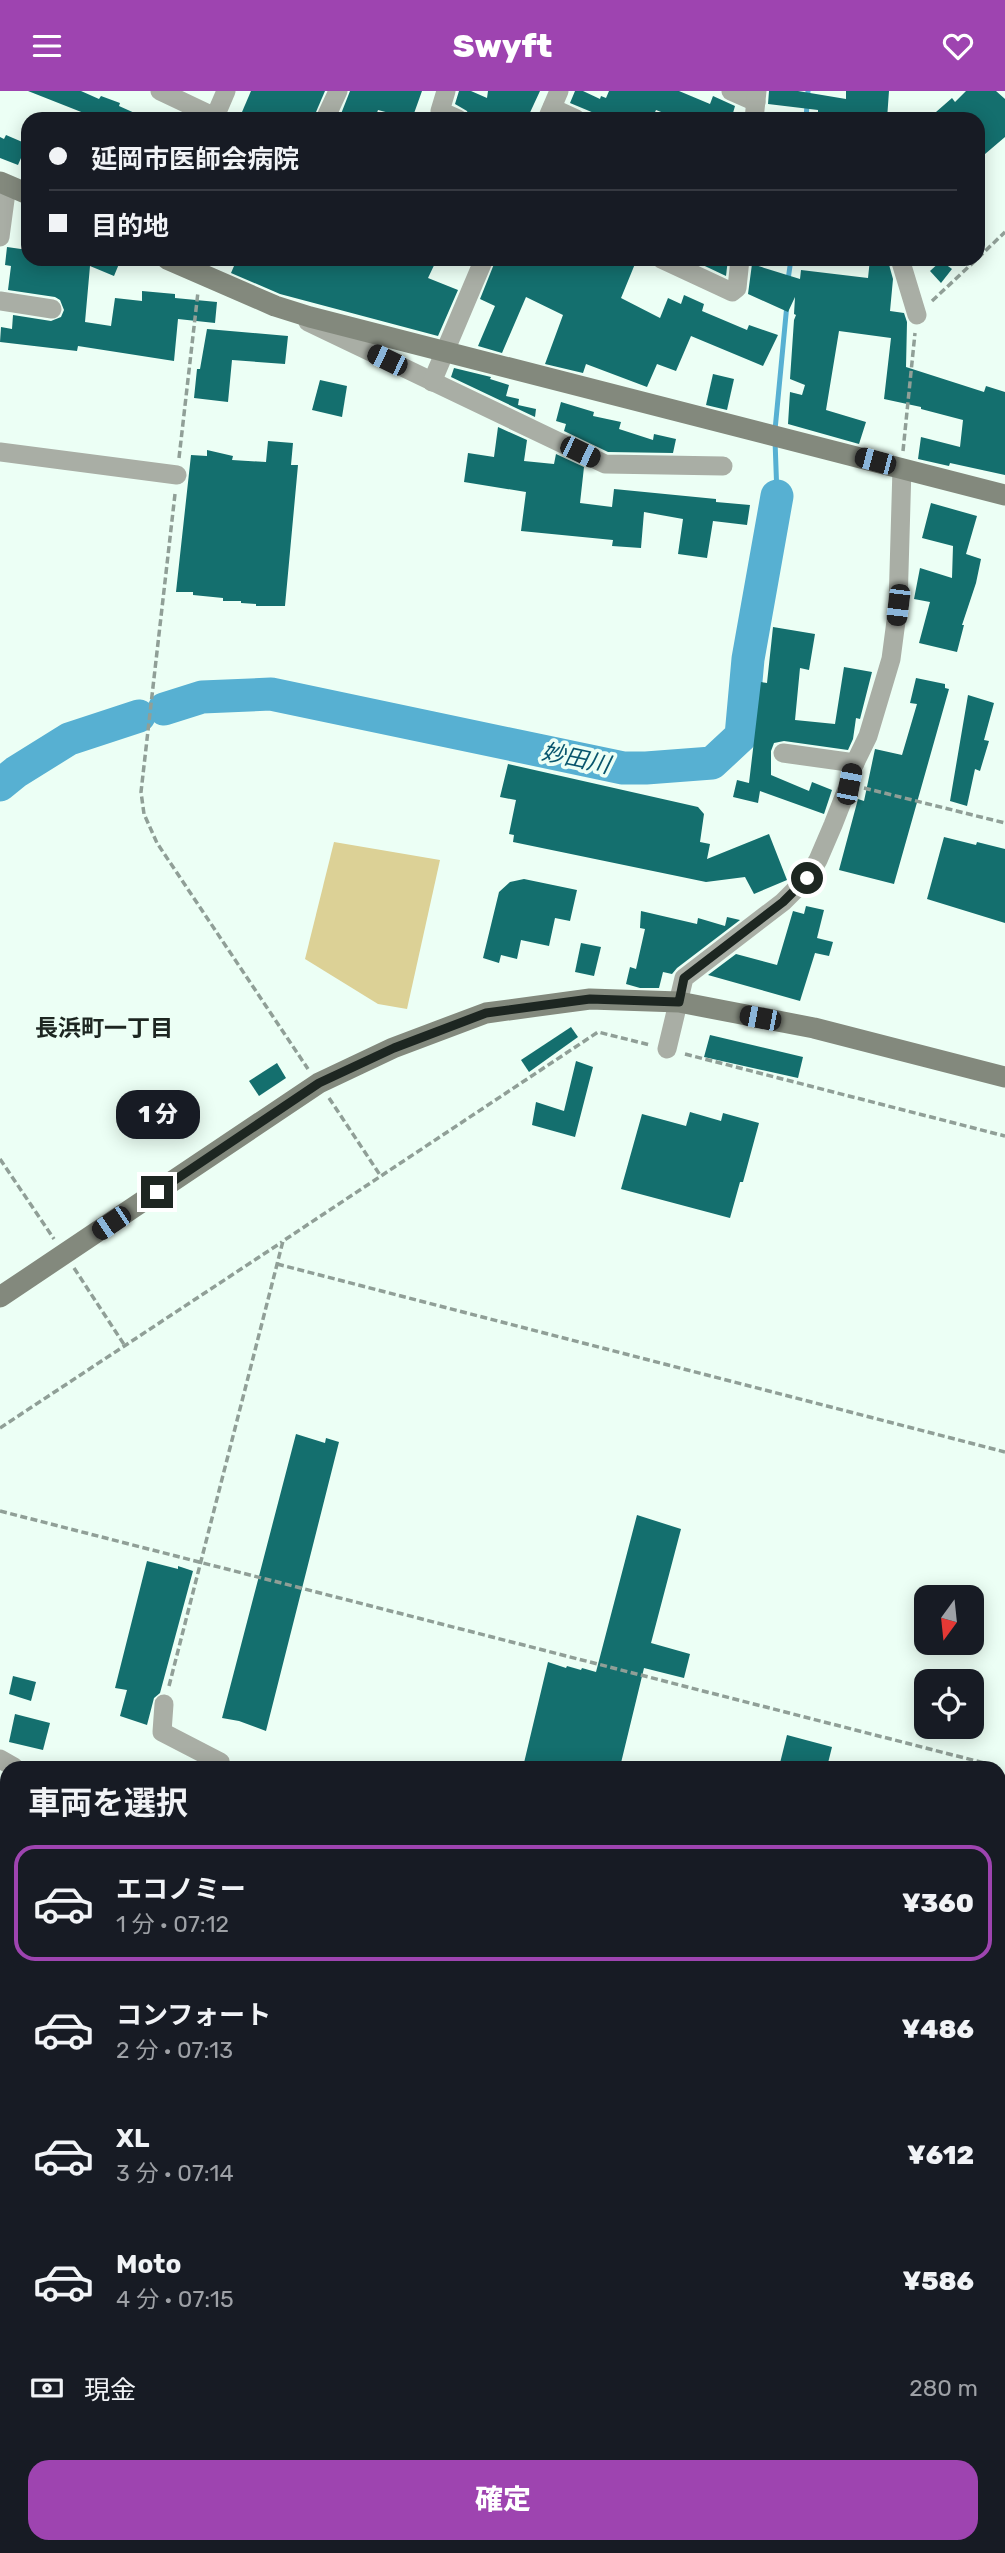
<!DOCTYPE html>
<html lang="ja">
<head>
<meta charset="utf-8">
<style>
	:root { --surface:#171b24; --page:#20242c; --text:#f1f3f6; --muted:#9ea1a6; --line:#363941; --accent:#9e44b0 }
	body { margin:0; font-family:Rubik,"Noto Sans JP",sans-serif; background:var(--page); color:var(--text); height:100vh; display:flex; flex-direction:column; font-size:26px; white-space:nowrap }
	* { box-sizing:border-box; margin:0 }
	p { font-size:23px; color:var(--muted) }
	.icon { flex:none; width:38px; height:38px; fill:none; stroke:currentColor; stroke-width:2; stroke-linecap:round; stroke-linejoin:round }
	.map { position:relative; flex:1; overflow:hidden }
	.sheet { position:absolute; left:0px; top:1670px; width:1006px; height:793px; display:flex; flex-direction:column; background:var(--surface); border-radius:21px 21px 0 0; box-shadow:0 4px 18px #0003 }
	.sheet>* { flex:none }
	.hud { position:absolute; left:21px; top:21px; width:964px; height:154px; border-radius:21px; box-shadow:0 4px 18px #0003; display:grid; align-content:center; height:154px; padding:0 28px; background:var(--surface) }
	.needle { width:46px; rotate:195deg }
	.tools { position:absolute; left:914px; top:1494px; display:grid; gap:14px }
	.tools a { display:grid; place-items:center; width:70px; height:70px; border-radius:14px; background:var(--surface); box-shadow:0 4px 18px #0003; font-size:35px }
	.end { position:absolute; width:32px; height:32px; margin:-16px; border:9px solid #1d2621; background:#fff; box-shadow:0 0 0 4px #fff }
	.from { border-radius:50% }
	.bubble { position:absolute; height:49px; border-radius:21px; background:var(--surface); box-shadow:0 4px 18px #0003; font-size:23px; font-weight:800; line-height:49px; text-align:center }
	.car { position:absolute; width:21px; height:42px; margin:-21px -10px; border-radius:9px; box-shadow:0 0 5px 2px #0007; background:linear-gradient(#222 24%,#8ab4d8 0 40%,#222 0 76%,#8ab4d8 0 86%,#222 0) }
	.hud b { display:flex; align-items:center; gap:24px; height:66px; font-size:26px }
	.hud b+b { border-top:2px solid var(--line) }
	.hud i { width:18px; height:18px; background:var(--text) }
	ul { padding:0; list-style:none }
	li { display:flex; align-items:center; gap:21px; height:116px; margin:0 14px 10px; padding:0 14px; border:4px solid transparent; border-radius:21px }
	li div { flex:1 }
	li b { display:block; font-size:26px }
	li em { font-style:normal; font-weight:800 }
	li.active { border-color:var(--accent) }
	li>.icon { width:63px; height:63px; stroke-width:1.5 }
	h2 { padding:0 28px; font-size:32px; line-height:84px }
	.pay { display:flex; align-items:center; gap:18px; height:77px; padding:0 28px; font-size:26px }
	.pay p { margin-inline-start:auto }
	.button { display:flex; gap:14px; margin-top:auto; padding:14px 28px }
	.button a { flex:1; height:80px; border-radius:21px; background:var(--accent); color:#fff; font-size:28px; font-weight:800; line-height:80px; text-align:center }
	header { display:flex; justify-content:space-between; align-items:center; height:91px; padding:0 28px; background:var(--accent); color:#fff; font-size:32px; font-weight:800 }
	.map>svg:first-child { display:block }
	.green { fill:#dcd196 }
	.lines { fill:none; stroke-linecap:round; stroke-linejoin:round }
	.stream { stroke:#57b0d2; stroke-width:5 }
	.river { stroke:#57b0d2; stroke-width:33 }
	.building { fill:#146f6e }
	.path { stroke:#909f97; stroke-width:3.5; stroke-dasharray:7 3.5; stroke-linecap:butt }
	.street { stroke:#a9aea5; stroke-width:19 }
	.secondary { stroke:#83897d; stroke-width:21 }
	.route { stroke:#1d2621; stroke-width:9 }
	.labels { text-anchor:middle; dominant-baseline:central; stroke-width:7; stroke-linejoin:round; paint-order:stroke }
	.water-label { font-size:23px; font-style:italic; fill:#08556d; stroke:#ecfff5 }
	.neighbourhood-label { font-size:23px; font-weight:bold; fill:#1d2621; stroke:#ecfff5 }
</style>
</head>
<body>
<header><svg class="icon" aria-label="menu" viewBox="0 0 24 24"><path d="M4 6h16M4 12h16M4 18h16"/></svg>Swyft<svg class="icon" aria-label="heart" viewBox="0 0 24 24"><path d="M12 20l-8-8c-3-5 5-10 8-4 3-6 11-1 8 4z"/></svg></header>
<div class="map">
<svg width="1005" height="2462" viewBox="0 0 1005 2462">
	<rect width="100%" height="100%" fill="#ecfff5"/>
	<path class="green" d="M334 751 440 769 407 918 378 913 305 868Z"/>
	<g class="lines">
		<g class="stream">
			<path d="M806 28 808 0"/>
			<path d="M788 189 791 168"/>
			<path d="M775 339 787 213"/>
			<path d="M775 349 777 405"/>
			<path d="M0 1963 7 1964"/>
		</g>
		<g class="river">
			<path d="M164 618 202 606 271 603 623 677H646L712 672 741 645 748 568 777 405"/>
			<path d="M0 694 16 681 69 648 139 625"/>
		</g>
	</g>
	<g class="building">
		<path d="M28 0H81L99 8 101 5 120 12 119 15 148 28H99Z"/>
		<path d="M251 0H325L313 28H239Z"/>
		<path d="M350 0H422L412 28 378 19 375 27 354 21 352 28H339Z"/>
		<path d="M459 0H471L487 7 488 0H540L527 28H470L467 20 455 13Z"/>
		<path d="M575 0H583L600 8 601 5 606 7 609 0H679L710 13 713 5 735 15 733 22 742 28H687L675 23 674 26 656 19 652 28H592L594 22 570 12Z"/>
		<path d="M769 0H798L846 8V0H889L887 28H818V19L768 13Z"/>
		<path d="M966 0H996L1005 8V46L978 69V28H928L952 7 955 11Z"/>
		<path d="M6 44 27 53 18 74 0 67V46L4 48Z"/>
		<path d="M7 156 28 159V168H121L114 185 90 175 85 231 111 235 115 207 142 210V200L175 203V207L217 211 215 232 178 228 174 270 78 255 77 260 0 251 1 236 12 238 13 224 51 230 61 226 64 219 60 209 55 206 8 199 11 175 5 174Z"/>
		<path d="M237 168H437L428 187 458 199 438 245 280 203 231 182Z"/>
		<path d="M496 168H637L621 207 660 227 668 207 681 213 684 204 704 213 702 220 747 239 749 234 778 244 763 275 691 245 676 280 657 273 647 296 586 273 583 282 545 273 563 224 526 206 502 262 478 255 495 215 480 208Z"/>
		<path d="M690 168H728L726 185Z"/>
		<path d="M870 168 888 170 893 188 890 220 904 222 907 231 906 276 984 301 986 295 1005 301V384L950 372 949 375 918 368 921 346 960 356 963 329 921 318V316L884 308 891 247 839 240 826 319 866 331 859 353 788 333 790 301 802 304 805 294 790 288 794 229 796 224 794 223 795 206 788 221 748 203 752 173 800 188 801 179 868 187Z"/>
		<path d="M941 170 952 178 941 192 930 180Z"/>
		<path d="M207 238 288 245 285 273 232 269 228 311 194 307 197 278H200Z"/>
		<path d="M454 277 491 286 490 288 509 294 506 305 519 308 518 314 536 318 535 326 451 286Z"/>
		<path d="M713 283 734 288 727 319 706 314Z"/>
		<path d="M320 289 347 295 342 326 312 319Z"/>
		<path d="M561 311 594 321 593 325 621 331 619 338 653 349 654 343 676 348 673 362 608 361 564 340 566 333 556 330Z"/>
		<path d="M498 336 527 349 524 370 554 373 556 363 584 376 580 412 612 416 614 398 716 408V411L750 414 747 434 713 430 707 467 678 463 683 428 644 421 641 457 612 455 613 449 521 440 526 401 464 391 468 362 494 366Z"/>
		<path d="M268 350 293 352 291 374H298L285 515H256V513L241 512V510H223V507L193 504V501H176L191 364 207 365V359L233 365 232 369 266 371Z"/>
		<path d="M931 412 977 425 966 463 981 468 976 492 962 534H964L957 561 919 552 930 511 914 508 920 477 952 487 953 455 922 447Z"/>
		<path d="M773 536 815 543 809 579 800 577 795 629 835 633 844 576 872 581 860 628 856 627 853 648 848 659 784 650 774 652 771 660V684L809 700 812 691 832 699 824 723 760 700 758 712 733 706 737 689 749 692 761 591 767 592Z"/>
		<path d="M916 587 945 593V597L949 598 894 793 839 779 858 708 864 710 875 658 902 664 917 613 910 612Z"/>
		<path d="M968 604 994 612 984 649 989 650 980 680 975 678 967 715 950 710Z"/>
		<path d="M508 673 698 716 704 723 700 751 710 753 707 768 769 743 787 789 754 803 745 786 706 791 513 751 514 744 509 743 516 709 500 706Z"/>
		<path d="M944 746 976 754 977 751 1005 758V832L927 808Z"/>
		<path d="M524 788 577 799 570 830 555 827 549 855 521 849 517 868 501 864 499 872 483 867 499 801 510 791Z"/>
		<path d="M806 815 824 819 817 847 833 851 829 865 815 862 800 910 708 884 736 863 777 874 793 820 804 823Z"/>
		<path d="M641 820 697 833 698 827 725 835 727 826 740 829 677 877 672 883 663 881 659 897H640L626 893 630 876 636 878 645 838 640 837Z"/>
		<path d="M581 852 601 856 594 885 575 881Z"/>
		<path d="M571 936 578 946 529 981 521 969Z"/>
		<path d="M710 944 803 966 798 987 704 966Z"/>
		<path d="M576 970 593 976 575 1046 532 1034 536 1011 564 1020Z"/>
		<path d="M277 972 286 987 259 1005 249 990Z"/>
		<path d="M690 1021 721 1030 723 1022 759 1032 743 1091H740L730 1127 621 1098 642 1023 686 1035Z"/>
		<path d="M296 1343 325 1352 326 1347 339 1351 266 1640 239 1630 222 1627Z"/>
		<path d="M637 1424 681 1438 651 1552 690 1563 684 1587 644 1577 620 1676H523L548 1571 566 1577 567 1575 581 1579 582 1577 596 1581Z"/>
		<path d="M147 1470 178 1478V1475L193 1480 160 1602 154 1607 147 1634 120 1625 127 1599 115 1597Z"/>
		<path d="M13 1585 36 1591 31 1610 9 1603Z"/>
		<path d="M15 1623 50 1632 43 1659 9 1651Z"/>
		<path d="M787 1644 832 1656 827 1676H779Z"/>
	</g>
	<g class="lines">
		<g class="path">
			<path d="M978 167 1005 141"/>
			<path d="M932 210 977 168"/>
			<path d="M903 360 915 242"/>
			<path d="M179 367 198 201"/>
			<path d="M175 403 141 701 144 723 157 752 308 978"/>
			<path d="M864 697 1005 732"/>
			<path d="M685 963 1005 1045"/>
			<path d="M329 1007 380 1084"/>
			<path d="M0 1068 54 1148"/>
			<path d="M277 1173 1005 1361"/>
			<path d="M74 1177 125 1255"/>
			<path d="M0 1337 282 1151"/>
			<path d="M0 1420 996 1675"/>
			<path d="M169 1595 283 1150 598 941 650 954"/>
			<path d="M999 1989 1005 1987"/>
			<path d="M999 2270 1005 2271"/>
			<path d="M393 2455 402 2462"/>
			<path d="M524 2455 529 2462"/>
			<path d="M599 2462 600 2455"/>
			<path d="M909 2462V2455"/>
		</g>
		<g class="street">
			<path d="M160 0 215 26"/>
			<path d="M446 0 440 20 458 28"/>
			<path d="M731 0 756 11"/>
			<path d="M552 17 576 28"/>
			<path d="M214 28 226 0"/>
			<path d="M325 28 338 0"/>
			<path d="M547 28 559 0"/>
			<path d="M754 28 757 0"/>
			<path d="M0 146 7 94"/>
			<path d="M661 168 732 201 737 197 740 168"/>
			<path d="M900 168 917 224"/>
			<path d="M0 210 52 218"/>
			<path d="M308 231 605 373 723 375"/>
			<path d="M432 291 484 168"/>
			<path d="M0 361 177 384"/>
			<path d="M783 662 855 672"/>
			<path d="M667 958 684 887 783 811 807 787 818 769 833 734 849 693 852 678 868 645 891 568 898 515 902 377"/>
			<path d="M164 1613 162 1641 220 1671 219 1676"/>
			<path d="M0 1668 14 1676"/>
			<path d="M999 1694 1005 1693"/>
			<path d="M0 2076 7 2081"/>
			<path d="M0 2173 7 2179"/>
			<path d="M0 2300 7 2291"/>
			<path d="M59 2462 64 2455"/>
			<path d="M247 2462 251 2455"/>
		</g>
		<g class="secondary">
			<path d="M0 91 28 103"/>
			<path d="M167 168 275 215 310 226 1005 404"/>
			<path d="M0 1206 319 992 393 957 486 922 590 908 679 911 814 937 1005 986"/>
			<path d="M0 1729C4 1750 7 1777 0 1797"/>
		</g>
	</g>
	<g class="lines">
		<path class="route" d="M157 1101 319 992 394 957 486 922 590 908 679 911 684 887 783 811 807 787"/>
	</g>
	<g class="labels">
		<g class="water-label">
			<text transform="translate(576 667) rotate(12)">妙田川</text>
		</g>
		<g class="neighbourhood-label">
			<text x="104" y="937">長浜町一丁目</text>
		</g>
	</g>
</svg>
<div class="tools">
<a><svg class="needle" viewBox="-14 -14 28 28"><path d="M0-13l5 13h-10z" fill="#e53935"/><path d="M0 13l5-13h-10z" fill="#9ea1a6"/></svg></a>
<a><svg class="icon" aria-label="locate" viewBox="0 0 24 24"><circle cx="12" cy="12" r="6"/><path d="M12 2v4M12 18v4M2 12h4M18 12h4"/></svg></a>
</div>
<i class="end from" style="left:807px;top:787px"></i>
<i class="end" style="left:157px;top:1101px"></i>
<div class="bubble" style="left:116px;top:999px;width:84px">1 分</div>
<i class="car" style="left:387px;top:269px;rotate:296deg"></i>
<i class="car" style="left:580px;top:361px;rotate:116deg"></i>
<i class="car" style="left:875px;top:370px;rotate:285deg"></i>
<i class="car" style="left:898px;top:514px;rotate:187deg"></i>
<i class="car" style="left:849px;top:693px;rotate:11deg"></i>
<i class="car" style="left:760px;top:927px;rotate:281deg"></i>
<i class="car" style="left:111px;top:1132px;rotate:236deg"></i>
<div class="hud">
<b><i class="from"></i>延岡市医師会病院</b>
<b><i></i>目的地</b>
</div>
<section class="sheet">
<h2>車両を選択</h2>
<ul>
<li class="active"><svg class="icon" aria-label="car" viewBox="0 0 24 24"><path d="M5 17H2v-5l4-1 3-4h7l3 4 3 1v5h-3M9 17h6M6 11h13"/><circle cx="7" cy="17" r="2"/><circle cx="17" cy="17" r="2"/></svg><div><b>エコノミー</b><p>1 分 · 07:12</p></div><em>¥360</em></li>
<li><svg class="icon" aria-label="car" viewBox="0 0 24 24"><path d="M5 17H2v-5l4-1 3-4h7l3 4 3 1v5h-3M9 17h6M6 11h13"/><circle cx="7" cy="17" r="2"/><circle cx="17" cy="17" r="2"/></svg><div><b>コンフォート</b><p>2 分 · 07:13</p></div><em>¥486</em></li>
<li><svg class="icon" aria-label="car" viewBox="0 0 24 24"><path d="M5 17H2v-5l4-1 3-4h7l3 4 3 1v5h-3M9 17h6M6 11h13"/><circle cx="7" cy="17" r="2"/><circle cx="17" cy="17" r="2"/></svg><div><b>XL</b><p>3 分 · 07:14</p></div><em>¥612</em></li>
<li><svg class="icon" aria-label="car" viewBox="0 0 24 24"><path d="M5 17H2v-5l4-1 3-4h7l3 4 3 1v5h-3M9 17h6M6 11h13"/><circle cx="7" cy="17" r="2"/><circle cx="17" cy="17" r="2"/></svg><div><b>Moto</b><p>4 分 · 07:15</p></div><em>¥586</em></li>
</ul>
<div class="pay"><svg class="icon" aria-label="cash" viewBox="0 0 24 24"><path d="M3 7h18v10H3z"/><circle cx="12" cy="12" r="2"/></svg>現金<p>280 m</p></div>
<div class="button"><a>確定</a></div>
</section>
</div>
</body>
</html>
